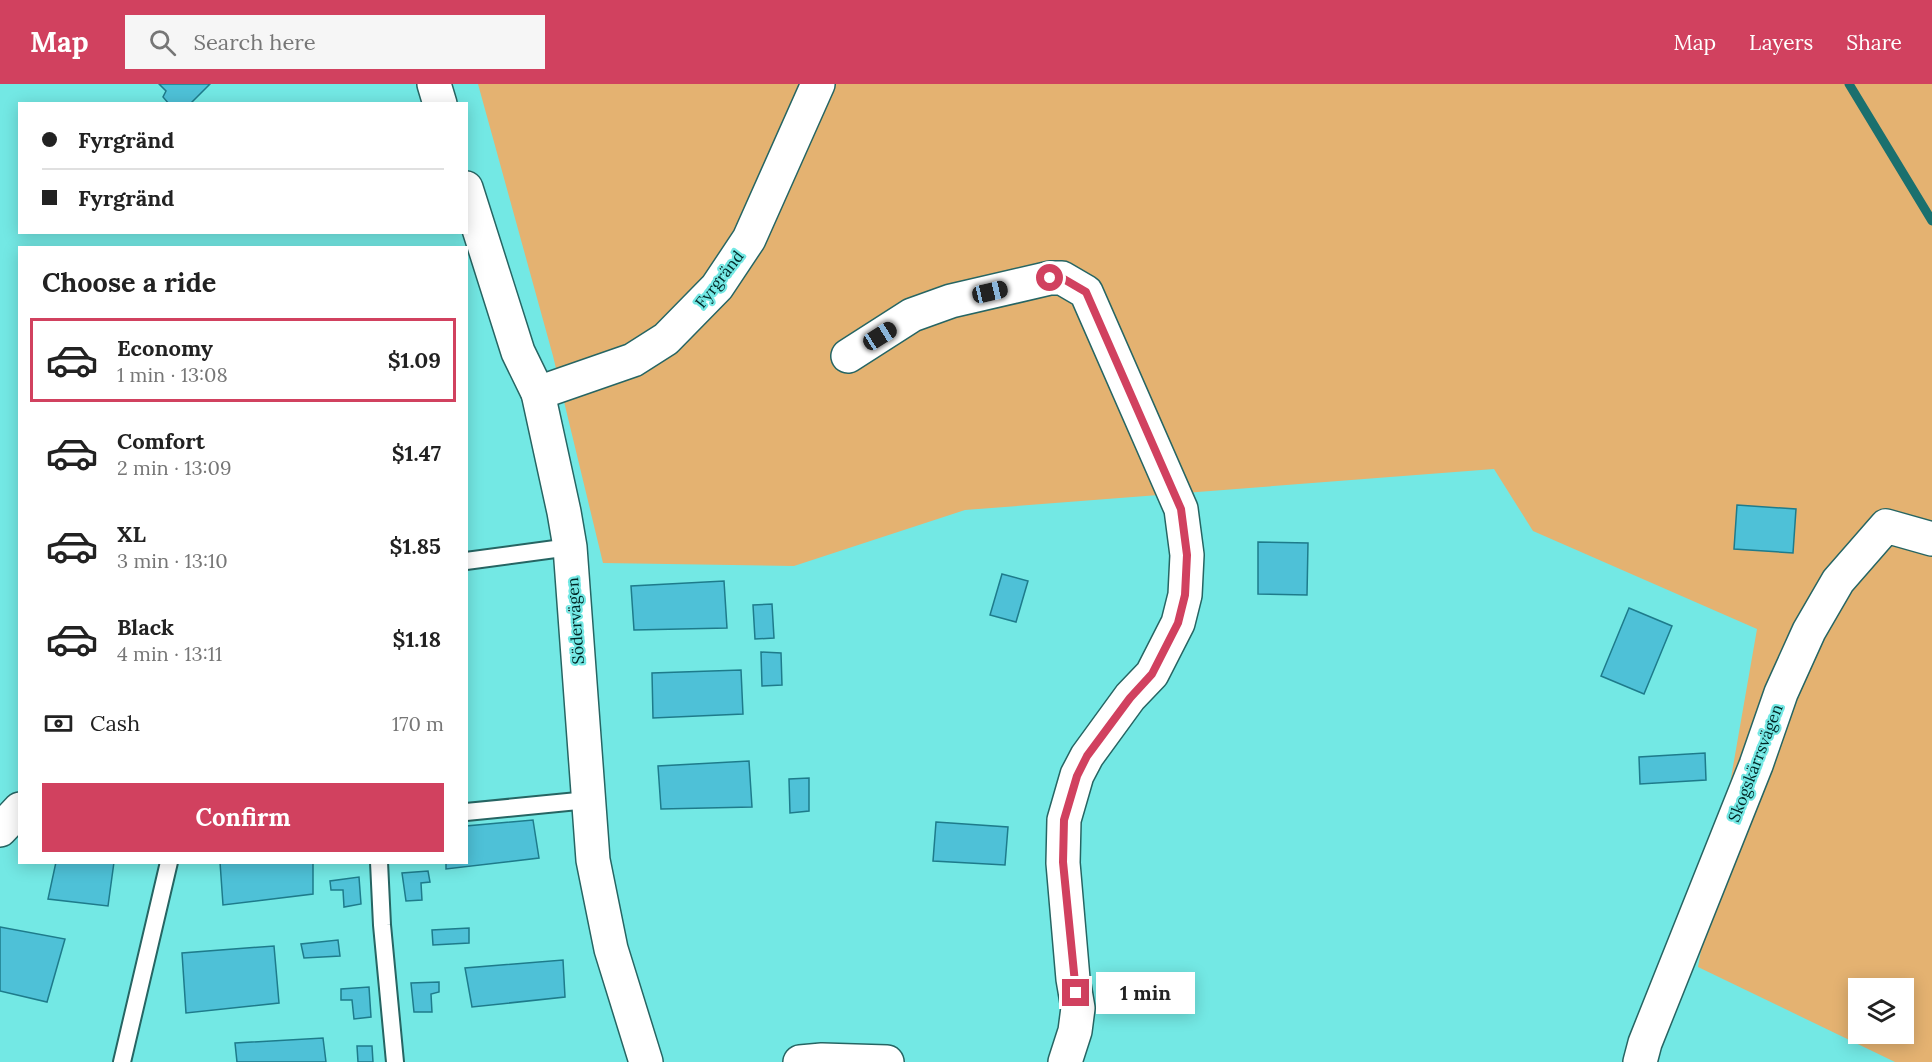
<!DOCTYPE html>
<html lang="en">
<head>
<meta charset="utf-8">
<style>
	:root { --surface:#fff; --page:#f6f6f6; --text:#222; --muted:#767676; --line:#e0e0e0; --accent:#d1415f }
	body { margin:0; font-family:Lora,serif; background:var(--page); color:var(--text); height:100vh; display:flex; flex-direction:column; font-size:22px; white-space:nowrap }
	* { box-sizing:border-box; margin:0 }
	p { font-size:20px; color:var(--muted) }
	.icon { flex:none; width:33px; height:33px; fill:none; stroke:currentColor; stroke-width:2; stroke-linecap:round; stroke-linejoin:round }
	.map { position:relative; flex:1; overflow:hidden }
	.details { position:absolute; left:18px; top:162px; width:450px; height:618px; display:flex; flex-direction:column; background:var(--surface); border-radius:0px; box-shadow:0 3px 15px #0003 }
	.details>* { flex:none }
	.top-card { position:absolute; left:18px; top:18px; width:450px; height:132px; border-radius:0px; box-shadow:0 3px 15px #0003; display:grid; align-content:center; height:132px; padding:0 24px; background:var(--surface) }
	.controls { position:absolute; left:1848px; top:894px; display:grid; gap:12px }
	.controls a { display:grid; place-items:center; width:66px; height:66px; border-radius:0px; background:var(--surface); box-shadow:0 3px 15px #0003; font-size:30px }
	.end { position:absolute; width:27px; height:27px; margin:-14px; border:8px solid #d1415f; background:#fff; box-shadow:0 0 0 3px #fff }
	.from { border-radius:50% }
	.bubble { position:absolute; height:42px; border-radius:0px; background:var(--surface); box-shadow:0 3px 15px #0003; font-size:20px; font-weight:700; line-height:42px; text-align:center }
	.car { position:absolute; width:18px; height:36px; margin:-18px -9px; border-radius:8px; box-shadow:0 0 4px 2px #0007; background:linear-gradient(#222 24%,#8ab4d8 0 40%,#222 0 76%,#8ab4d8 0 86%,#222 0) }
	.top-card b { display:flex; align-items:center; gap:21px; height:57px; font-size:22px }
	.top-card b+b { border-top:2px solid var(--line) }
	.top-card i { width:15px; height:15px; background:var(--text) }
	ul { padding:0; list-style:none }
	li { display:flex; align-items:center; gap:18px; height:84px; margin:0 12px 9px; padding:0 12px; border:3px solid transparent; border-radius:0px }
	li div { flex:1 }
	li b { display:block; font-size:22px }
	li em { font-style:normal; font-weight:700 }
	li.active { border-color:var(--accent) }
	li>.icon { width:54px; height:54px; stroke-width:1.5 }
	h2 { padding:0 24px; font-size:27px; line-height:72px }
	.pay { display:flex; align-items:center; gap:15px; height:66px; padding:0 24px; font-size:22px }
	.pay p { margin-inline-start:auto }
	.action { display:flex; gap:12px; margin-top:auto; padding:12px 24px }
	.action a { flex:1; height:69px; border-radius:0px; background:var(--accent); color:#fff; font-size:24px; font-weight:700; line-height:69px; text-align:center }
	header { display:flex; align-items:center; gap:36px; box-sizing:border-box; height:84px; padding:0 30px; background:var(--accent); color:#fff }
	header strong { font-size:28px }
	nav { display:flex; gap:33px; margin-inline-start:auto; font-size:21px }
	.search { width:420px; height:54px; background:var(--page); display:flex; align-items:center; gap:15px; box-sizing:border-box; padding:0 21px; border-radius:0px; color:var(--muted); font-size:22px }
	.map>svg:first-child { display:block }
	.green { fill:#e4b271; fill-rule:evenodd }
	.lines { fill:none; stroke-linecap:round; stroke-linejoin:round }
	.stream { stroke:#1a706e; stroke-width:9 }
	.building { fill:#4ec1d7; stroke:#1e7b8b; stroke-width:1.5 }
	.lane-casing { stroke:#266563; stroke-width:20 }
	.street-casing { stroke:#266563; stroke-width:36 }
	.lane { stroke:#fff; stroke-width:16 }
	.street { stroke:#fff; stroke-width:33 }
	.route { stroke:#d1415f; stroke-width:8 }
	.labels { text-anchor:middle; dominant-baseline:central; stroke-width:4.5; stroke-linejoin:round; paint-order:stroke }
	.street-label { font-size:16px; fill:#002625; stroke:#73e8e4 }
</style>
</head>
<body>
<header>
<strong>Map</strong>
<div class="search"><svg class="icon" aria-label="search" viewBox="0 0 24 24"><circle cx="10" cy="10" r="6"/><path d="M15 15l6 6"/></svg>Search here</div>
<nav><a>Map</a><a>Layers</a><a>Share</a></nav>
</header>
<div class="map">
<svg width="1932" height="978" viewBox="0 0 1932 978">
	<rect width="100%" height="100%" fill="#73e8e4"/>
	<path class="green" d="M478 0H1932V978H1895L1698 883 1757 545 1533 447 1494 385 965 426 794 482 603 479 553 272ZM1858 904H1904V950H1858Z"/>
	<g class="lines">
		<path class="stream" d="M1849 0 1932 137"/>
	</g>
	<g class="building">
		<path d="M159 0H210L190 20H169L163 13 166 7Z"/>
		<path d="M1737 421 1796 425 1793 469 1734 465Z"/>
		<path d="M1258 458 1308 459 1307 511 1258 510Z"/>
		<path d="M1002 490 1028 497 1016 538 990 531Z"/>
		<path d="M724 497 727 544 634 546 631 502Z"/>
		<path d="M772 520 774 554 755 555 753 521Z"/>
		<path d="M1629 524 1672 542 1644 610 1601 592Z"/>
		<path d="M761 568 781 569 782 601 762 602Z"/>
		<path d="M741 586 743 630 653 634 652 589Z"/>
		<path d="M1705 669 1706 696 1640 700 1639 673Z"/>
		<path d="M749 677 752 723 661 725 658 682Z"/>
		<path d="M809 694V727L790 729 789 695Z"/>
		<path d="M533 736 539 774 446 785V778H466V742Z"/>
		<path d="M936 738 1008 743 1005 781 933 777Z"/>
		<path d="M56 778H114L108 822 48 815Z"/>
		<path d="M220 778H313V810L223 821Z"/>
		<path d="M428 787 430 798 421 799 422 816 406 817 402 789Z"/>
		<path d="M359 793 361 820 344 823 343 806H331L330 797Z"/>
		<path d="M0 843 65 855 47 918 0 907Z"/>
		<path d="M469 844V859L433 861 432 846Z"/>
		<path d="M338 856 340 872 304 874 301 860Z"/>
		<path d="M274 862 279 919 186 929 182 869Z"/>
		<path d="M563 876 565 913 472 923 465 884Z"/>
		<path d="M439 898V908L431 910 432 928H414L411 899Z"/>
		<path d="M369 903 371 933 354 935 352 916H341V905Z"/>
		<path d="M323 954 326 978H237L235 959Z"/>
		<path d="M357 962H372L373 978H358Z"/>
	</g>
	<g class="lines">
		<defs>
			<g id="lane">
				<path d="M466 477 570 463"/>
				<path d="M466 728 588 716"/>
				<path d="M379 778 382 841 395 978"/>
				<path d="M122 978 169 778"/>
			</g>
			<g id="street">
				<path d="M434 0 440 20"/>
				<path d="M466 104 518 268 538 309 564 428 570 463 593 776 611 865 646 978"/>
				<path d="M848 272 912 231 951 217 1050 194H1062L1086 208 1181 425 1187 471 1185 511 1178 539 1152 590 1130 613 1087 672 1077 691 1064 736 1063 779 1073 895 1078 924 1075 947 1065 978"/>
				<path d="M538 309 633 276 666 255 717 203 749 155 818 0"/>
				<path d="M0 746 20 725"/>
				<path d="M800 978 822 976 887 978"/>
				<path d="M1640 978 1645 959 1756 681 1781 609 1809 547 1838 497 1886 442 1932 455"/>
			</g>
		</defs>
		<use href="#lane" class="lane-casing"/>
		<use href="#street" class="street-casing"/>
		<use href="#lane" class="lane"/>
		<use href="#street" class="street"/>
	</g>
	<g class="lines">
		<path class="route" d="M1050 194H1062L1086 208 1181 425 1187 471 1185 511 1178 539 1152 590 1130 614 1087 672 1077 692 1064 736 1063 778 1076 909"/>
	</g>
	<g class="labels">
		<g class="street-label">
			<text transform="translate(719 195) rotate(-52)">Fyrgränd</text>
			<text transform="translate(575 537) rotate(-94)">Södervägen</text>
			<text transform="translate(1755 679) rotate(-69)">Skogskärrsvägen</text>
		</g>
	</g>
</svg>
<div class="controls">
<a><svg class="icon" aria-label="layers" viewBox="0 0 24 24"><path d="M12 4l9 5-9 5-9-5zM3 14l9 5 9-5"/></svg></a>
</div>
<i class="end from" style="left:1050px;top:194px"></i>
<i class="end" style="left:1076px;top:909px"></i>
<div class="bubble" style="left:1096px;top:888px;width:99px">1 min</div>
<i class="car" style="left:990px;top:208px;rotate:77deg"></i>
<i class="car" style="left:880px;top:252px;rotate:58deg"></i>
<div class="top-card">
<b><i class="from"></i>Fyrgränd</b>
<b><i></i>Fyrgränd</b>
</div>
<section class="details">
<h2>Choose a ride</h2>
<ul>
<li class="active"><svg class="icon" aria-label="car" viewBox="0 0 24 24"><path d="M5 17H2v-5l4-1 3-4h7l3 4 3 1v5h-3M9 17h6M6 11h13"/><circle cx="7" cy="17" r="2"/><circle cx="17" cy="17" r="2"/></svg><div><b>Economy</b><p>1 min · 13:08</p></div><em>$1.09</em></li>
<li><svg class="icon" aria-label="car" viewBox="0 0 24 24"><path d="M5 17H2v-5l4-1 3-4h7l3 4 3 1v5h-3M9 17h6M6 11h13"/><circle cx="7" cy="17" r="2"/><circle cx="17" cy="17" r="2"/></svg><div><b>Comfort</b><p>2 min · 13:09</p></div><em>$1.47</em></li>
<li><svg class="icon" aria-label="car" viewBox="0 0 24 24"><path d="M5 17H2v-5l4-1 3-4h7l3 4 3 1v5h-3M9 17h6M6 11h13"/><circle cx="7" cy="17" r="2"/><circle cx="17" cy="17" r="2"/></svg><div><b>XL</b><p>3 min · 13:10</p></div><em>$1.85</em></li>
<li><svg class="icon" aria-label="car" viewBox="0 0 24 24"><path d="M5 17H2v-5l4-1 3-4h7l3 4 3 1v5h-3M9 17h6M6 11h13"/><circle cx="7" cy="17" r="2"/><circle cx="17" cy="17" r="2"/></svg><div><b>Black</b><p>4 min · 13:11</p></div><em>$1.18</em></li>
</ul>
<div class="pay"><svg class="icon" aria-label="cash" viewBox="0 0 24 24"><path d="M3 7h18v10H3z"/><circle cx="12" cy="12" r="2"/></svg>Cash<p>170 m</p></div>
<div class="action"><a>Confirm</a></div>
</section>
</div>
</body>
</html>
